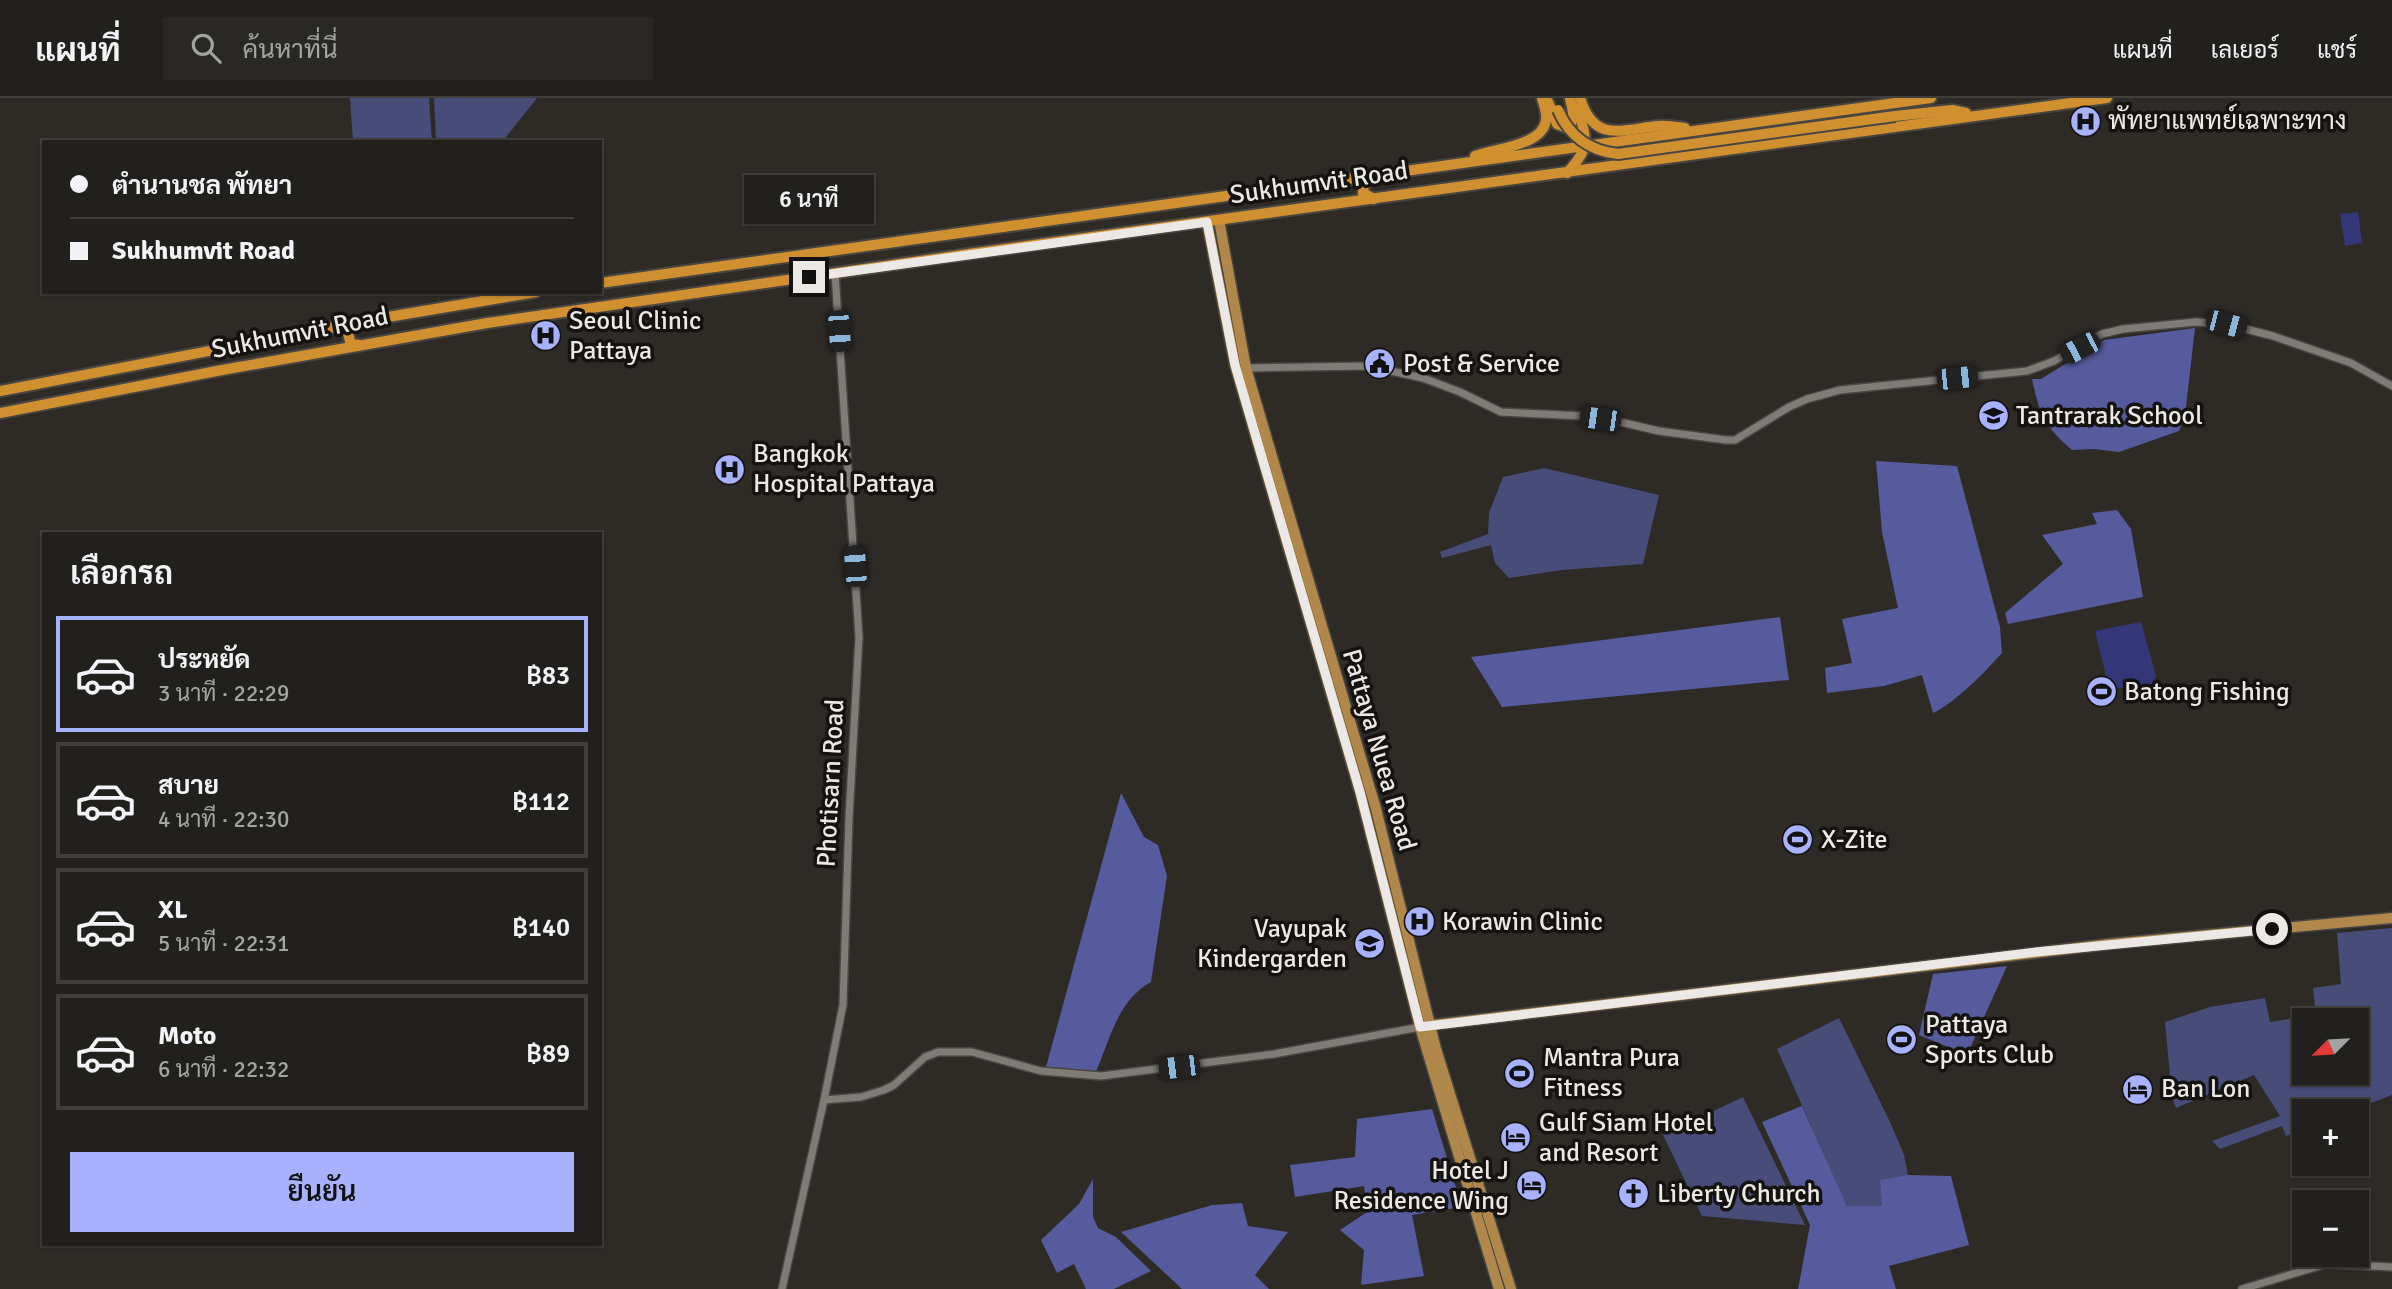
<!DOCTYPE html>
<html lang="th">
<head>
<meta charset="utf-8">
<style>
	:root { --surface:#22201c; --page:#2a2825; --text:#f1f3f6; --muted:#a2a3a3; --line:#3f3e3b; --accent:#a7b1fc }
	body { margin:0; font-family:Signika,Sarabun,sans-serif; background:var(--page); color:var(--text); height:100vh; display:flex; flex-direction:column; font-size:26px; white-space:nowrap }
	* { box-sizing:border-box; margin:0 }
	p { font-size:23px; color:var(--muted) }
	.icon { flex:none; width:38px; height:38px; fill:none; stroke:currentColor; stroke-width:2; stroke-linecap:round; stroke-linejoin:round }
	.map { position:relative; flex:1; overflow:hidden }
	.drawer { position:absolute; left:42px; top:434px; width:560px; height:714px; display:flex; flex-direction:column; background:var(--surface); border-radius:0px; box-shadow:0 2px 5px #0004,0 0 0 2px var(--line) }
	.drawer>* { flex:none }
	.banner { position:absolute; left:42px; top:42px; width:560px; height:154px; border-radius:0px; box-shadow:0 2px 5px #0004,0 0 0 2px var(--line); display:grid; align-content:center; height:154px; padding:0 28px; background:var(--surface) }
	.needle { width:46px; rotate:246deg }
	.tools { position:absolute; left:2292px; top:910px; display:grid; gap:14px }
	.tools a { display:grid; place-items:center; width:77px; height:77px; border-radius:0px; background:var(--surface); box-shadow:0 2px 5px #0004,0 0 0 2px var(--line); font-size:35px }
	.end { position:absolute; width:32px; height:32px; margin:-16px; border:9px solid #ebe8e5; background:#111; box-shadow:0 0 0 4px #111 }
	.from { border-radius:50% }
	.bubble { position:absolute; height:49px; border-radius:0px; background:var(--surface); box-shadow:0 2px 5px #0004,0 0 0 2px var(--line); font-size:23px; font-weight:600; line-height:49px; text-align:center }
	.car { position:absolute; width:21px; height:42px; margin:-21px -10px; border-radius:9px; box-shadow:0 0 5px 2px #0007; background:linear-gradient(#222 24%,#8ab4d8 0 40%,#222 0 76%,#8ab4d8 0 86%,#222 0) }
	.banner b { display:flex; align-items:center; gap:24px; height:66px; font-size:26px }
	.banner b+b { border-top:2px solid var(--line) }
	.banner i { width:18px; height:18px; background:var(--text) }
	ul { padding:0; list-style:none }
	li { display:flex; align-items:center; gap:21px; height:116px; margin:0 14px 10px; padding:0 14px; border:4px solid var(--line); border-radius:0px }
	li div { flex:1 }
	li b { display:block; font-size:26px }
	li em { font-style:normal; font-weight:600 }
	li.selected { border-color:var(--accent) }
	li>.icon { width:63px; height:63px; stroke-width:1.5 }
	h2 { padding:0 28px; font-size:32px; line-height:84px }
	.primary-button { display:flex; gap:14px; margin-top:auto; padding:14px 28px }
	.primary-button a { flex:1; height:80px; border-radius:0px; background:var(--accent); color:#111; font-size:28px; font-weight:600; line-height:80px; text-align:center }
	header { display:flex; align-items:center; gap:42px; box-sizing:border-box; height:98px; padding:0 35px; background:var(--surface); border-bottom:2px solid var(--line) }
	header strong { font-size:33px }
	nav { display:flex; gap:38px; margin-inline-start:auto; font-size:24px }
	.search { width:490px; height:63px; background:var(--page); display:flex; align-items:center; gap:18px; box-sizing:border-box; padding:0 24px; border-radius:0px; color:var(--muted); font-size:26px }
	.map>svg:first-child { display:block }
	.green { fill:#474c79; fill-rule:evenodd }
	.forest { fill:#555b9d }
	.water { fill:#343777 }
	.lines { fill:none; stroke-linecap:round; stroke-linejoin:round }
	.minor-casing { stroke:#494642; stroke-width:10 }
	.major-casing { stroke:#494642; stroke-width:13 }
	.highway-casing { stroke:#494642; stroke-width:14 }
	.minor { stroke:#7f7b76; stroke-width:7 }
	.major { stroke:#b0884c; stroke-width:10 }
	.highway { stroke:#d09030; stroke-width:10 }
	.highway-bridge-casing { stroke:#494642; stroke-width:14; stroke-linecap:butt }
	.highway-bridge { stroke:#d09030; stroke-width:10 }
	.route { stroke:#ebe8e5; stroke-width:9 }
	.labels { text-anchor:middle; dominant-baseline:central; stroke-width:7; stroke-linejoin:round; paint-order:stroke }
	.poi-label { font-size:26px; fill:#ebe8e5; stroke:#151311; text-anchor:start }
	.street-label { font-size:26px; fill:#ebe8e5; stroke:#151311 }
</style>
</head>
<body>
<header>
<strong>แผนที่</strong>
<div class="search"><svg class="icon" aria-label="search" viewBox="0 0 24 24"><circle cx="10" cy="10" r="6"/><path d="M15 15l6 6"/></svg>ค้นหาที่นี่</div>
<nav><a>แผนที่</a><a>เลเยอร์</a><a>แชร์</a></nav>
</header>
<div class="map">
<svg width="2392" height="1191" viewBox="0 0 2392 1191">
	<rect width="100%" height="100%" fill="#2e2a26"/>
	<g class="green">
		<path d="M350 0H429L432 44H353Z"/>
		<path d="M434 0H537L502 44H436Z"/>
		<path d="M1544 370 1659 397 1643 466 1562 472 1509 480 1495 465 1491 447 1442 460 1440 454 1488 436 1489 415 1503 379Z"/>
		<path d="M2392 830V997L2350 1013H2305V1031L2286 1038 2282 1028 2220 1051 2212 1043 2280 1018 2254 977 2176 1010 2172 999 2165 924 2210 909 2265 900 2270 924 2306 918 2305 910 2315 908 2313 890 2341 886 2337 835ZM2305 922H2357V975H2305Z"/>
		<path d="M1839 920 1891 1026 1904 1057 1908 1077 1881 1083 1882 1108 1847 1109 1777 951Z"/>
		<path d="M1743 999 1805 1127 1702 1118 1663 1037Z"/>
	</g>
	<g class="forest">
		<path d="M2195 230 2185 318 2179 333 2119 354 2094 351 2072 352C2045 329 2039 315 2032 281H2041L2104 242Z"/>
		<path d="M1876 363 1957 368 2000 529 2002 555C1986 573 1955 605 1933 615L1922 577 1884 588 1827 595 1825 570 1852 565 1842 521 1898 510 1882 434Z"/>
		<path d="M2117 412 2131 431 2143 499 2008 526 2005 515 2063 466 2042 437 2097 426 2092 415Z"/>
		<path d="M1780 519 1789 582 1502 609 1471 559Z"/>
		<path d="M1121 695 1144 739 1158 747 1167 778 1151 884C1118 902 1110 941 1096 974L1046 969Z"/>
		<path d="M2007 868 1967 957 1919 937 1933 876Z"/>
		<path d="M1802 1008 1847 1108H1882L1880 1082 1908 1077 1951 1078 1969 1147 1889 1168 1896 1191H1798L1810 1127 1762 1024Z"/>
		<path d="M1432 1011 1462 1109 1412 1117 1424 1178 1361 1187 1364 1152 1340 1132 1367 1114 1364 1088 1295 1099 1290 1067 1355 1059 1357 1021Z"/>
		<path d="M1093 1081V1119L1098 1130 1116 1139 1151 1173 1114 1191H1086L1074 1166 1057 1175 1041 1142 1079 1106Z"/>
		<path d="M1242 1105 1248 1128 1288 1134 1255 1177 1269 1191H1182L1121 1134 1212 1107Z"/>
	</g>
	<g class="water">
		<path d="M2358 114 2362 145 2345 148 2340 116Z"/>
		<path d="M2141 524 2156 578 2150 589 2109 590 2095 533Z"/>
	</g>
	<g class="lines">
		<defs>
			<g id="minor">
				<path d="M1246 270 1368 268 1423 280 1460 294 1501 314 1583 318 1616 323 1659 333 1726 342H1735L1789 309 1807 301 1840 292 2027 273 2054 263 2102 236 2123 231 2196 224 2226 226 2273 238 2351 265 2392 288"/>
				<path d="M824 1002 861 999 884 992 894 987 925 959 938 954H972L1041 973 1101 978 1274 956 1420 929"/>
				<path d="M782 1191 824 1002 843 907 849 720 859 539 835 175"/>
				<path d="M2242 1191 2326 1166 2392 1169"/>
			</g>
			<g id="major">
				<path d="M1219 122 1246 270 1376 711 1436 951 1511 1191"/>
				<path d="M1207 124 1235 267 1360 694 1420 929 1499 1191"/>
				<path d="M1424 928 2109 846 2392 820"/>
			</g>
			<g id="highway">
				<path d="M1580 0C1594 45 1620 32 1657 28 1666 27 1675 29 1685 30"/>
				<path d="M1548 4 1557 26 1565 29C1578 24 1572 11 1570 0"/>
				<path d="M1895 18 1952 12 1966 15"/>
				<path d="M1475 58C1495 50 1543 48 1546 22 1547 15 1544 7 1542 0"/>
				<path d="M1567 75C1592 48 1586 43 1578 10"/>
				<path d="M1371 78 1364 85 1363 95 1374 101"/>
				<path d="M600 185 1931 0"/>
				<path d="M357 225 348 235 350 243 352 246 360 247"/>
				<path d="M0 293 376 221 536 194"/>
				<path d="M0 315 222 272 487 225 975 155 2107 0"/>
			</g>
		</defs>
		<use href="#minor" class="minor-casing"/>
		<use href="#major" class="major-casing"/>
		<use href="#highway" class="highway-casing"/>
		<use href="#minor" class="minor"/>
		<use href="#major" class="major"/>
		<use href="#highway" class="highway"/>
		<defs>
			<path id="highway-bridge" d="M1558 12C1569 38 1590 53 1618 56L1895 18"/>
		</defs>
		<use href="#highway-bridge" class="highway-bridge-casing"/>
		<use href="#highway-bridge" class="highway-bridge"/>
	</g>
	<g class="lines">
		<path class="route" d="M809 179 1207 124 1235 267 1360 694 1420 929 2036 854 2272 831"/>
	</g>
	<defs>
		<symbol id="hospital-disc" viewBox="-11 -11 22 22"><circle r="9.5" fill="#a7b1fc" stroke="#151311"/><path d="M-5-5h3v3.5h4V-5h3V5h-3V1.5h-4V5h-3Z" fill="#111"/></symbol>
		<symbol id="civic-disc" viewBox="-11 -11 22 22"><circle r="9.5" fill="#a7b1fc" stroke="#151311"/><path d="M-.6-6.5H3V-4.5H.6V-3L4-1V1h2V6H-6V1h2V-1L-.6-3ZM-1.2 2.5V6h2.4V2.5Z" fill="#111"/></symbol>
		<symbol id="school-disc" viewBox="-11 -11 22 22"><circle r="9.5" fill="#a7b1fc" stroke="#151311"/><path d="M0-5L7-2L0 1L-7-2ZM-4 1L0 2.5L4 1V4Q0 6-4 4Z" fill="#111"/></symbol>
		<symbol id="stadium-disc" viewBox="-11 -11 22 22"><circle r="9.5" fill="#a7b1fc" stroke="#151311"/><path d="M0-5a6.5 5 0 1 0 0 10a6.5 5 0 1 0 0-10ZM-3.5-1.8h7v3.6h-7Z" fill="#111"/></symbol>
		<symbol id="hotel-disc" viewBox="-11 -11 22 22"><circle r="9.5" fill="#a7b1fc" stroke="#151311"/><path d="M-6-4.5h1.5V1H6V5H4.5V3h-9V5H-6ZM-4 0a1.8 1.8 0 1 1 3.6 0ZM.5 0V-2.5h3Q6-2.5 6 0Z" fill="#111"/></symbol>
		<symbol id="church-disc" viewBox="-11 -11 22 22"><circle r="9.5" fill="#a7b1fc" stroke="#151311"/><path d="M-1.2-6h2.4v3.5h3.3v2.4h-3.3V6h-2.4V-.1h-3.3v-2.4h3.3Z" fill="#111"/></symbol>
	</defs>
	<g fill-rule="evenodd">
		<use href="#hospital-disc" x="2068" y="6" width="35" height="35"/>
		<use href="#hospital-disc" x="528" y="220" width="35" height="35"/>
		<use href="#civic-disc" x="1362" y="248" width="35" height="35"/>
		<use href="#school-disc" x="1976" y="300" width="35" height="35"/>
		<use href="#hospital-disc" x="712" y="354" width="35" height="35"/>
		<use href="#stadium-disc" x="2084" y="576" width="35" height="35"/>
		<use href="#stadium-disc" x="1780" y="724" width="35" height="35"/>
		<use href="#hospital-disc" x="1402" y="806" width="35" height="35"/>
		<use href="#school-disc" x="1352" y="828" width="35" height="35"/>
		<use href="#stadium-disc" x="1884" y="924" width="35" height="35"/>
		<use href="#stadium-disc" x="1502" y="958" width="35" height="35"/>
		<use href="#hotel-disc" x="2120" y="974" width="35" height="35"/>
		<use href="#hotel-disc" x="1498" y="1022" width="35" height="35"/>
		<use href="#hotel-disc" x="1514" y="1070" width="35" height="35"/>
		<use href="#church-disc" x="1616" y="1078" width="35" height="35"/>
	</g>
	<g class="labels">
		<g class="poi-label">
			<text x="2108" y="23">พัทยาแพทย์เฉพาะทาง</text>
			<text x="569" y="223">Seoul Clinic<tspan x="569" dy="30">Pattaya</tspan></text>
			<text x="1403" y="266">Post &amp; Service</text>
			<text x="2016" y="318">Tantrarak School</text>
			<text x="753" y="356">Bangkok<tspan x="753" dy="30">Hospital Pattaya</tspan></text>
			<text x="2124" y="594">Batong Fishing</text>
			<text x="1821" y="742">X-Zite</text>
			<text x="1442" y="824">Korawin Clinic</text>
			<text x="1347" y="831" text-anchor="end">Vayupak<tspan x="1347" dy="30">Kindergarden</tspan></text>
			<text x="1925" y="927">Pattaya<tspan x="1925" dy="30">Sports Club</tspan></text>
			<text x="1543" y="960">Mantra Pura<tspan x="1543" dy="30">Fitness</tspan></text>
			<text x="2161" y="991">Ban Lon</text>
			<text x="1539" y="1025">Gulf Siam Hotel<tspan x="1539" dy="30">and Resort</tspan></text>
			<text x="1509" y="1073" text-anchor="end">Hotel J<tspan x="1509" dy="30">Residence Wing</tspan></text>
			<text x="1657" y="1096">Liberty Church</text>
		</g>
		<g class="street-label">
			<text transform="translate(1319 85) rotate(-8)">Sukhumvit Road</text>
			<text transform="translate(300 235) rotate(-11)">Sukhumvit Road</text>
			<text transform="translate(1379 652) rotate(74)">Pattaya Nuea Road</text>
			<text transform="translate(831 685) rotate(-87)">Photisarn Road</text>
		</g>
	</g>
</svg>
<div class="tools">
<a><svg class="needle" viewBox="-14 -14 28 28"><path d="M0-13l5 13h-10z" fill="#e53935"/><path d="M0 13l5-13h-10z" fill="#a2a3a3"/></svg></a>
<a>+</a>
<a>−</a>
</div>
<i class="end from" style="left:2272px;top:831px"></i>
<i class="end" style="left:809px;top:179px"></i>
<div class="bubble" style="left:744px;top:77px;width:130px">6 นาที</div>
<i class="car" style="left:2226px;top:226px;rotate:105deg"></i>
<i class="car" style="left:839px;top:233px;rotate:176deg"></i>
<i class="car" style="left:2080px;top:250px;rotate:243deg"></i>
<i class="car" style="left:1957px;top:280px;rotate:84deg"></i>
<i class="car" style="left:1600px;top:321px;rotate:278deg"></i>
<i class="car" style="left:855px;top:468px;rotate:356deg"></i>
<i class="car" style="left:1179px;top:969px;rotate:263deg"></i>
<div class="banner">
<b><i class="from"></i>ตำนานชล พัทยา</b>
<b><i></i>Sukhumvit Road</b>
</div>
<section class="drawer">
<h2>เลือกรถ</h2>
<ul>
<li class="selected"><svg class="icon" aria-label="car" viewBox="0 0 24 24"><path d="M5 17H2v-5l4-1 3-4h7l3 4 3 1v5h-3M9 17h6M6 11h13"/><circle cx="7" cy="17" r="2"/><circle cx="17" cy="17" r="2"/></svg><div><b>ประหยัด</b><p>3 นาที · 22:29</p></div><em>฿83</em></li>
<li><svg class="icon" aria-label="car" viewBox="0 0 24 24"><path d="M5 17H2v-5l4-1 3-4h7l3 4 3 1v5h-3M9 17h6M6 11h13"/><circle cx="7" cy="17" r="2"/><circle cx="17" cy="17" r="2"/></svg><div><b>สบาย</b><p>4 นาที · 22:30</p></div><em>฿112</em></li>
<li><svg class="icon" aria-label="car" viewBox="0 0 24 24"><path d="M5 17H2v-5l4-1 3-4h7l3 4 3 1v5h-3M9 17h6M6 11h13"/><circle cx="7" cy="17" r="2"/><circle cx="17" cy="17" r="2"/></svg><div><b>XL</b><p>5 นาที · 22:31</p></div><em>฿140</em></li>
<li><svg class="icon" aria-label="car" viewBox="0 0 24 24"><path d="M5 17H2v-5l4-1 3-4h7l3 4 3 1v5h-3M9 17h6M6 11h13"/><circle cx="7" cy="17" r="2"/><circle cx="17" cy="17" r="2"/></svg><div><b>Moto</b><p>6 นาที · 22:32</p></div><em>฿89</em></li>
</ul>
<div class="primary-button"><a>ยืนยัน</a></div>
</section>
</div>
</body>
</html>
